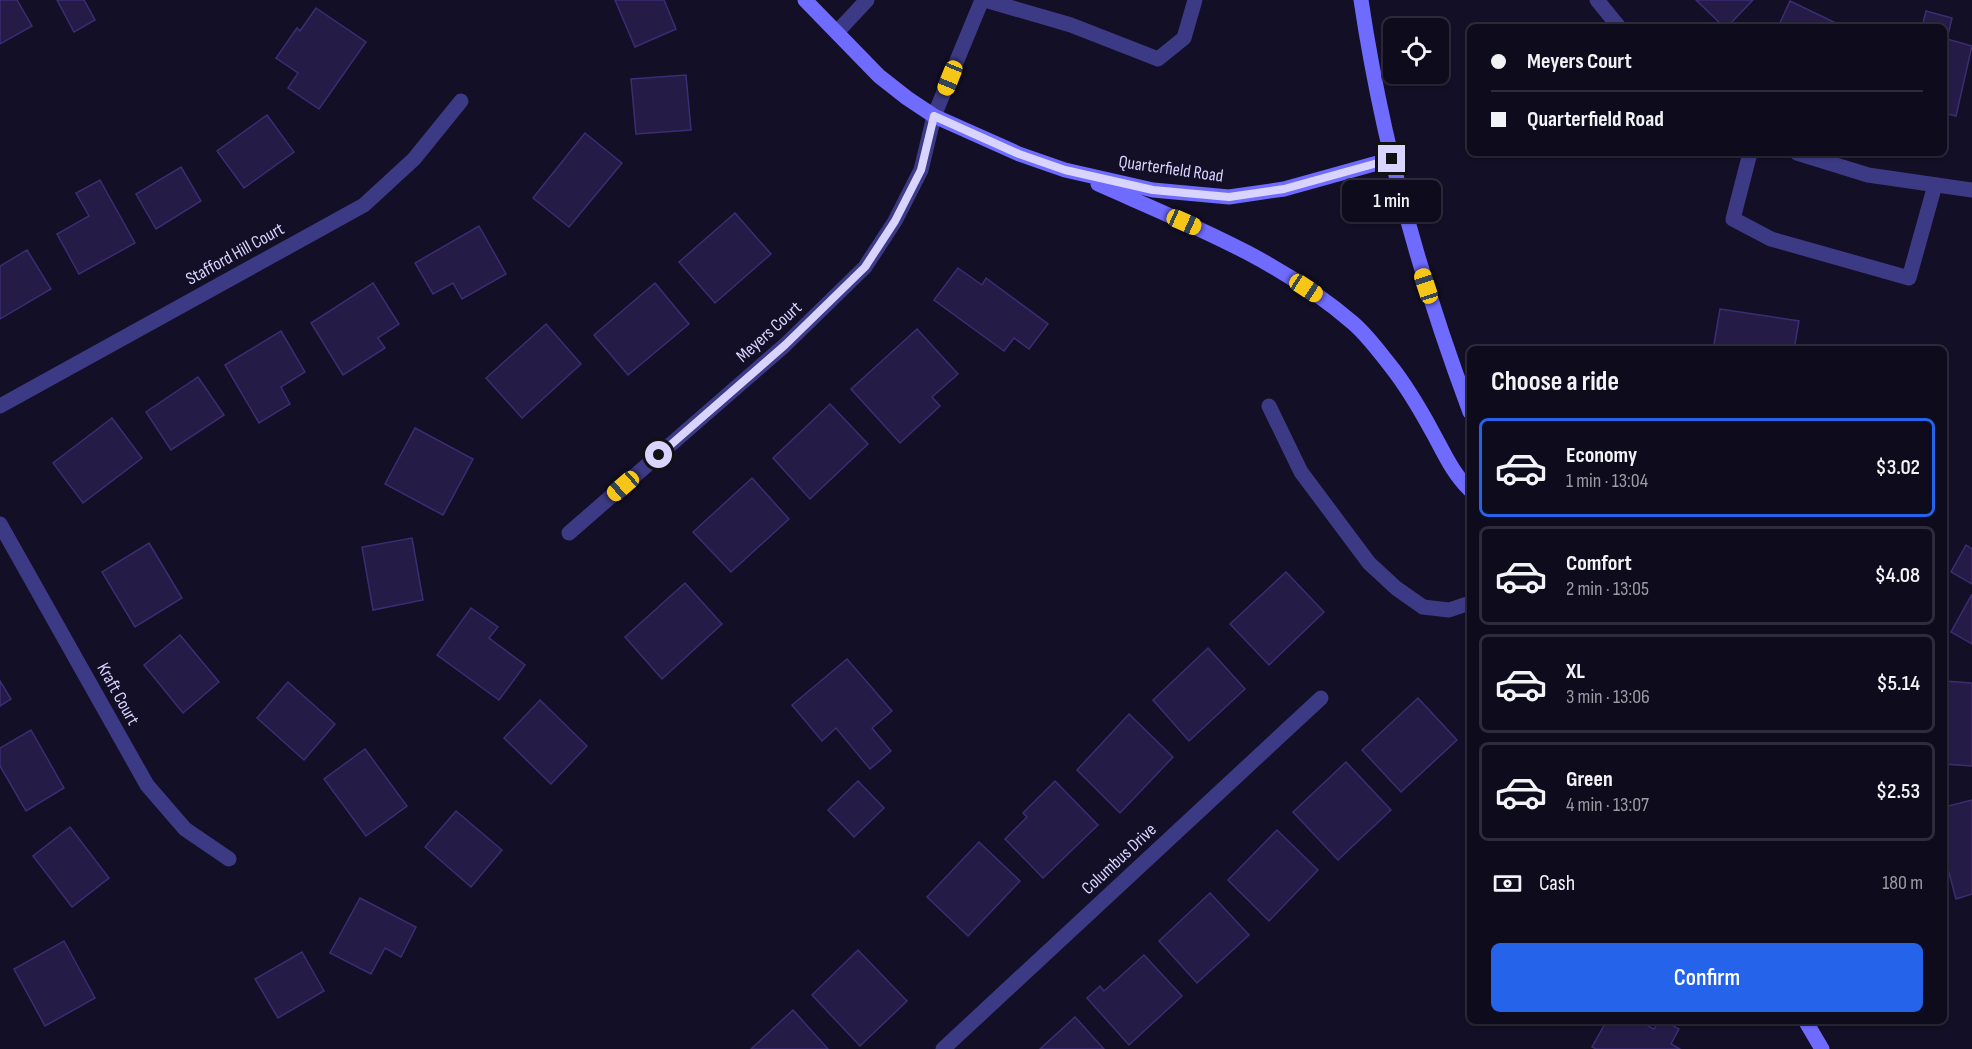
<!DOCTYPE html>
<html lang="en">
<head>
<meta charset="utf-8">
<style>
	:root { --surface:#0e0b1c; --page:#1c1929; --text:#f1f3f6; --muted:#9b9ba3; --line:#2e2b3b; --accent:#2563eb }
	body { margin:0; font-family:"Sofia Sans Condensed",sans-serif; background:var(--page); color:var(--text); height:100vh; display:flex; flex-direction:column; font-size:22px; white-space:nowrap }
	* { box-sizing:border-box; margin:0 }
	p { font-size:20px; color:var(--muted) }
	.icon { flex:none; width:33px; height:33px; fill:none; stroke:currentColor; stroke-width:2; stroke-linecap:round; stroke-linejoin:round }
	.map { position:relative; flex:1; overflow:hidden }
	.sheet { position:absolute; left:1467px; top:346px; width:480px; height:678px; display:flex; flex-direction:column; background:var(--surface); border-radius:9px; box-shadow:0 2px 4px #0004,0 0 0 2px var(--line) }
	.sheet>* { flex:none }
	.banner { position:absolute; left:1467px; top:24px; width:480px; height:132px; border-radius:9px; box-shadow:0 2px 4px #0004,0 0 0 2px var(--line); display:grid; align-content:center; height:132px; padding:0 24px; background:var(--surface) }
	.controls { position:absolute; left:1383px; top:18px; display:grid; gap:12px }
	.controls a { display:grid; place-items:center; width:66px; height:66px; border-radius:9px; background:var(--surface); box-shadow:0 2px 4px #0004,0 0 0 2px var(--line); font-size:30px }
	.end { position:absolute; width:27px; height:27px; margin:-14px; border:8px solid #d9d4ff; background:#111; box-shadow:0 0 0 3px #111 }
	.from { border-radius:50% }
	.bubble { position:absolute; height:42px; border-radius:9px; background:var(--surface); box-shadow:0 2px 4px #0004,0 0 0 2px var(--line); font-size:20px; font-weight:600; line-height:42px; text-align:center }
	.car { position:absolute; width:18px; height:36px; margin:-18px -9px; border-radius:8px; box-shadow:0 0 4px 2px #0007; background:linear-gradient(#f5c518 24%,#345 0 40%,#f5c518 0 76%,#345 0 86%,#f5c518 0) }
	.banner b { display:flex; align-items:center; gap:21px; height:57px; font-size:22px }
	.banner b+b { border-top:2px solid var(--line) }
	.banner i { width:15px; height:15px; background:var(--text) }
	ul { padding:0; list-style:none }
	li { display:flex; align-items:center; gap:18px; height:99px; margin:0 12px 9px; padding:0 12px; border:3px solid var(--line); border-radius:9px }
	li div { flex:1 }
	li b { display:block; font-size:22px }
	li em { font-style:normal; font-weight:600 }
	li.selected { border-color:var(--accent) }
	li>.icon { width:54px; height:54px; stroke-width:1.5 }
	h2 { padding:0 24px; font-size:27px; line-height:72px }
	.pay { display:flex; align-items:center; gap:15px; height:66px; padding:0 24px; font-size:22px }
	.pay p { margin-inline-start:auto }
	.cta { display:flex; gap:12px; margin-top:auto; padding:12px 24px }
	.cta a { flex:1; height:69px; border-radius:9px; background:var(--accent); color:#fff; font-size:24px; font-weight:600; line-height:69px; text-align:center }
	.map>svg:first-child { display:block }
	.building { fill:#241b47; stroke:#3b2d73; stroke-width:1.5 }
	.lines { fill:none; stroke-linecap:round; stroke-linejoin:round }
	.lane { stroke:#3d3a85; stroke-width:15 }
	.street { stroke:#3d3a85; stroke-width:15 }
	.secondary { stroke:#6f6bff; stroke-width:15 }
	.route { stroke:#d9d4ff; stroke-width:8 }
	.labels { text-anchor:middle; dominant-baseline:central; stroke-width:5; stroke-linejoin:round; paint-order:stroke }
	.street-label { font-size:18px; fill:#d9d4ff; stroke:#130f26 }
</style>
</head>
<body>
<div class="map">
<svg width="1972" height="1049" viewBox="0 0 1972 1049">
	<rect width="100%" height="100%" fill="#130f26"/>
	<g class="building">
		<path d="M0 0H17L32 26 0 44Z"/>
		<path d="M57 0H84L95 20 74 32Z"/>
		<path d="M615 0H664L676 29 635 47Z"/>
		<path d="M1696 0H1753L1727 27H1724Z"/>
		<path d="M1790 1 1844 27H1778Z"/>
		<path d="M316 8 366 42 319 109 288 88 298 73 276 58 297 28 300 31Z"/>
		<path d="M1926 11 1952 18 1947 39 1972 46 1956 116 1944 113V27H1922Z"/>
		<path d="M686 75 691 130 636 134 631 79Z"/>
		<path d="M267 115 294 152 244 188 217 151Z"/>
		<path d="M585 133 622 163 569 227 533 198Z"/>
		<path d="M181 167 201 201 156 229 136 194Z"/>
		<path d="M100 180 135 243 79 274 57 234 89 216 76 193Z"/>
		<path d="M735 213 771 254 715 303 679 262Z"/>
		<path d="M479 226 506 274 462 299 453 283 433 294 415 263Z"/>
		<path d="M27 250 51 289 0 319V266Z"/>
		<path d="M958 268 982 285 986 278 1048 324 1029 349 1014 338 1004 351 934 300Z"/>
		<path d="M373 283 399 324 378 338 385 348 343 375 311 323Z"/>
		<path d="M655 283 689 324 628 375 594 335Z"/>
		<path d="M1720 309 1799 321 1794 350H1713Z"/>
		<path d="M546 324 581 364 522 418 486 378Z"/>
		<path d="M917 329 958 374 932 397 940 406 900 443 851 389Z"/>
		<path d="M281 331 305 372 281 387 290 404 259 423 225 365Z"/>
		<path d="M198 377 224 415 171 450 146 412Z"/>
		<path d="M830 404 868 444 810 499 773 458Z"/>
		<path d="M112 418 142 458 83 503 53 463Z"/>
		<path d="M415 428 473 459 443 515 385 484Z"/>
		<path d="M752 478 789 519 731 572 693 532Z"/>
		<path d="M412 538 423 600 373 610 362 547Z"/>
		<path d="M149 543 182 598 135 627 102 572Z"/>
		<path d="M1966 545 1972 549V584L1951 572Z"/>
		<path d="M1286 572 1324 612 1269 665 1230 624Z"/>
		<path d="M685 583 722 624 662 679 625 637Z"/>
		<path d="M1972 594V644L1951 632Z"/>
		<path d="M471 608 498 627 489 638 525 665 499 700 437 655Z"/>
		<path d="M180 635 219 682 183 713 144 665Z"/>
		<path d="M1208 648 1245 689 1189 741 1153 700Z"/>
		<path d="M847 659 892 711 872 728 891 751 870 769 836 728 822 741 792 705Z"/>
		<path d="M0 681 11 699 0 706Z"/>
		<path d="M1944 681 1972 683V766L1944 764Z"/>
		<path d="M288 682 335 724 304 760 257 718Z"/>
		<path d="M1418 698 1457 740 1401 792 1362 750Z"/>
		<path d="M540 700 587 746 551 784 504 738Z"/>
		<path d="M1129 714 1173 757 1120 813 1077 770Z"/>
		<path d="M31 730 64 788 26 811 0 766V748Z"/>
		<path d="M365 749 407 806 366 836 324 779Z"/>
		<path d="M1346 762 1391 810 1338 860 1293 812Z"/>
		<path d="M858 781 884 808 854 837 828 810Z"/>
		<path d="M1055 781 1098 825 1043 878 1005 839 1027 817 1023 813Z"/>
		<path d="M1972 800V894L1956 899 1944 854V807Z"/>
		<path d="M456 811 502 850 471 887 425 847Z"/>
		<path d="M70 827 109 878 72 907 33 856Z"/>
		<path d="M1277 830 1318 870 1269 921 1228 880Z"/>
		<path d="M979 842 1020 881 968 936 927 897Z"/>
		<path d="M1210 893 1249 935 1197 983 1159 941Z"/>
		<path d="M360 898 416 927 401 957 385 948 371 974 330 953Z"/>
		<path d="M64 941 95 998 45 1026 14 969Z"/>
		<path d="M858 950 907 1001 860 1046 812 995Z"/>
		<path d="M302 952 324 991 278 1018 255 979Z"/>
		<path d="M1144 955 1182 996 1129 1045 1087 998 1100 986 1104 991Z"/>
		<path d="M793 1010 828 1049H751Z"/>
		<path d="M1075 1017 1104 1049H1040Z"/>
		<path d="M1606 1022H1640L1654 1029 1658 1022H1666L1679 1029 1671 1044 1680 1049H1596L1592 1047Z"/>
	</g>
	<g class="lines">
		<g class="lane">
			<path d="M985 0 1071 25 1158 59 1184 38 1195 0"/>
			<path d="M837 32 867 0"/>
			<path d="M1750 153 1733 219 1771 239 1909 278 1935 185"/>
		</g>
		<g class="street">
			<path d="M1597 0 1619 27"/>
			<path d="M1797 153 1868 175 1972 190"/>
			<path d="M0 406 364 205 414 159 461 101"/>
			<path d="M1269 406 1301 472 1369 563 1396 588 1423 607 1449 610 1470 603"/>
			<path d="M0 524 147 785 185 829 229 859"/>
			<path d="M569 533 785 345 865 267 895 221 921 170 934 116 982 0"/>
			<path d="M943 1049 1321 698"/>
		</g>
		<g class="secondary">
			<path d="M805 0 879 76 907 98 934 116 1019 154 1065 170 1153 190 1229 197 1284 189 1392 159"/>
			<path d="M1361 0C1382 141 1420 279 1470 412"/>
			<path d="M1098 184C1186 223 1279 259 1353 323 1366 334 1378 350 1389 364 1406 385 1420 409 1433 433 1444 453 1453 474 1470 490"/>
			<path d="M1806 1022 1822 1049"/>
		</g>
	</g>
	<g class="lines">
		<path class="route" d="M659 455 785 345 865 267 895 221 921 170 934 116 1019 154 1065 170 1153 190 1229 197 1284 189 1392 159"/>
	</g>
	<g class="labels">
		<g class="street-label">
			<text transform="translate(1171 169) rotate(8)">Quarterfield Road</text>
			<text transform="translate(235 254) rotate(-29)">Stafford Hill Court</text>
			<text transform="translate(769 332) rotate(-42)">Meyers Court</text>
			<text transform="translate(118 694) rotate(61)">Kraft Court</text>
			<text transform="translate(1119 859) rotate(-43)">Columbus Drive</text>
		</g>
	</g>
</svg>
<div class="controls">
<a><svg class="icon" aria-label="locate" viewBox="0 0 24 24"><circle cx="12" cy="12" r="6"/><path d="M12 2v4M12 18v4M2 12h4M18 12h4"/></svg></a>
</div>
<i class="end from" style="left:659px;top:455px"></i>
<i class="end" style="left:1392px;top:159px"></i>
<div class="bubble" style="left:1342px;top:180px;width:99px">1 min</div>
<i class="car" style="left:950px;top:78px;rotate:202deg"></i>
<i class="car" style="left:1184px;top:222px;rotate:114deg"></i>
<i class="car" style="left:1426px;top:286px;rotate:342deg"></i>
<i class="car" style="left:1306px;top:288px;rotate:123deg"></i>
<i class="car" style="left:623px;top:486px;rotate:229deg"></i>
<div class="banner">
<b><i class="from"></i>Meyers Court</b>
<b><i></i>Quarterfield Road</b>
</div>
<section class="sheet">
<h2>Choose a ride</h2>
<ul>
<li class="selected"><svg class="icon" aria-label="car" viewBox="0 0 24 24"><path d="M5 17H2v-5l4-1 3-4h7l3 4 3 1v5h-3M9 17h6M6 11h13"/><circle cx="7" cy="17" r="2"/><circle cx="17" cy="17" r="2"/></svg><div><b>Economy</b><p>1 min · 13:04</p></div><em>$3.02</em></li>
<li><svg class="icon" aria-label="car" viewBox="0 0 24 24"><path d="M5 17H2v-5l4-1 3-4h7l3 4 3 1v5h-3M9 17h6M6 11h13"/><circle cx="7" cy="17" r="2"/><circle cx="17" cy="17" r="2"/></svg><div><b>Comfort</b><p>2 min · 13:05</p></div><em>$4.08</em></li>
<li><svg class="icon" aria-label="car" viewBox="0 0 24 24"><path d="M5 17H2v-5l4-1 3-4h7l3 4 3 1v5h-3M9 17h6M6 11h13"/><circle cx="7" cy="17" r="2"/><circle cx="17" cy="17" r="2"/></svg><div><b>XL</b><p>3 min · 13:06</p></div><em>$5.14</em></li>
<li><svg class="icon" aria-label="car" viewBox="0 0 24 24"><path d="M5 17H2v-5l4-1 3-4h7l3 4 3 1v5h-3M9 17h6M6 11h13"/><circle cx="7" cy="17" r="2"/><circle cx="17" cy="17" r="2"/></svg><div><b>Green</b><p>4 min · 13:07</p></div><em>$2.53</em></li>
</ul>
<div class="pay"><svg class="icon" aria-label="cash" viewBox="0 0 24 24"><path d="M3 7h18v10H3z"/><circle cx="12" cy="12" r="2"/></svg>Cash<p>180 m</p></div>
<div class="cta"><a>Confirm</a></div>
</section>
</div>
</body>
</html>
